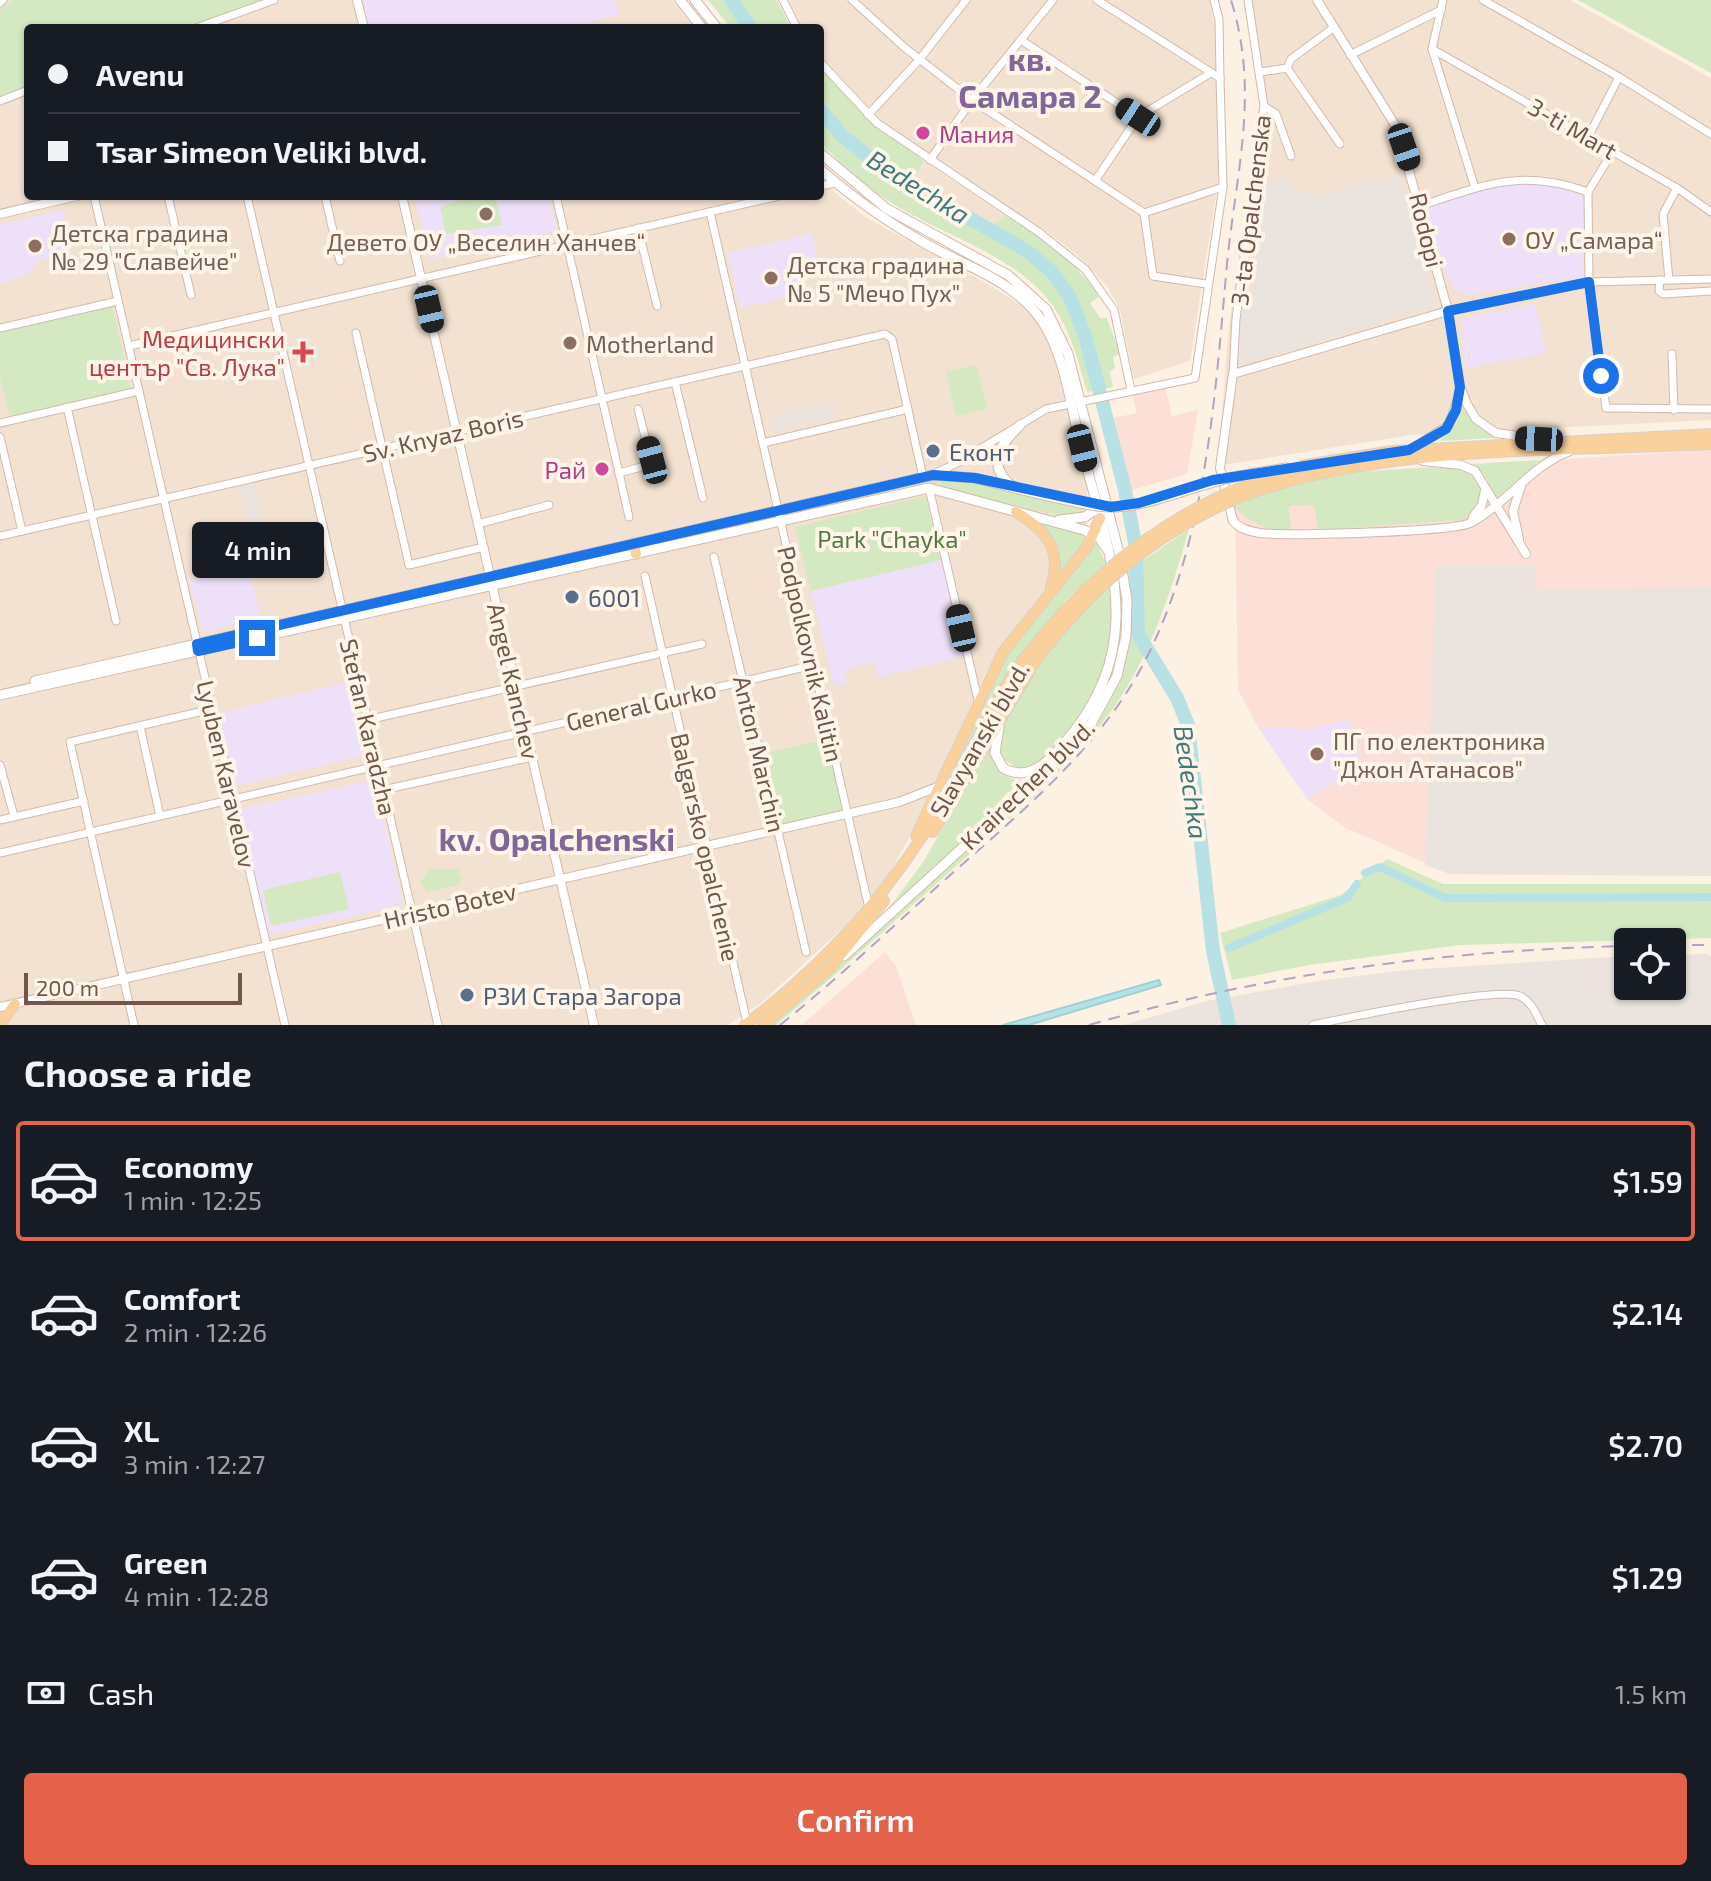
<!DOCTYPE html>
<html lang="en">
<head>
<meta charset="utf-8">
<style>
	:root { --surface:#171b24; --page:#20242c; --text:#f1f3f6; --muted:#9ea1a6; --line:#363941; --accent:#e46249 }
	body { margin:0; font-family:"Exo 2",sans-serif; background:var(--page); color:var(--text); height:100vh; display:flex; flex-direction:column; font-size:30px; white-space:nowrap }
	* { box-sizing:border-box; margin:0 }
	p { font-size:26px; color:var(--muted) }
	.icon { flex:none; width:44px; height:44px; fill:none; stroke:currentColor; stroke-width:2; stroke-linecap:round; stroke-linejoin:round }
	.map { position:relative; height:1025px; overflow:hidden }
	.panel { display:flex; flex-direction:column; background:var(--surface); flex:1 }
	.panel>* { flex:none }
	.banner { position:absolute; left:24px; top:24px; width:800px; height:176px; border-radius:8px; box-shadow:0 2px 6px #0004; display:grid; align-content:center; height:176px; padding:0 24px; background:var(--surface) }
	.fabs { position:absolute; left:1614px; top:928px; display:grid; gap:16px }
	.fabs a { display:grid; place-items:center; width:72px; height:72px; border-radius:8px; background:var(--surface); box-shadow:0 2px 6px #0004; font-size:40px }
	.scale { position:absolute; left:24px; bottom:20px; width:218px; box-sizing:border-box; padding-left:8px; border:4px solid #735649; border-top:0; font-size:22px; line-height:28px; white-space:nowrap; color:#735649; -webkit-text-stroke:6px #fff5e9; paint-order:stroke }
	.end { position:absolute; width:36px; height:36px; margin:-18px; border:10px solid #1a73e8; background:#fff; box-shadow:0 0 0 4px #fff }
	.from { border-radius:50% }
	.bubble { position:absolute; height:56px; border-radius:8px; background:var(--surface); box-shadow:0 2px 6px #0004; font-size:26px; font-weight:600; line-height:56px; text-align:center }
	.car { position:absolute; width:24px; height:48px; margin:-24px -12px; border-radius:10px; box-shadow:0 0 6px 2px #0007; background:linear-gradient(#222 24%,#8ab4d8 0 40%,#222 0 76%,#8ab4d8 0 86%,#222 0) }
	.banner b { display:flex; align-items:center; gap:28px; height:76px; font-size:30px }
	.banner b+b { border-top:2px solid var(--line) }
	.banner i { width:20px; height:20px; background:var(--text) }
	ul { padding:0; list-style:none }
	li { display:flex; align-items:center; gap:24px; height:120px; margin:0 16px 12px; padding:0 8px; border:4px solid transparent; border-radius:8px }
	li div { flex:1 }
	li b { display:block; font-size:30px }
	li em { font-style:normal; font-weight:600 }
	li.selected { border-color:var(--accent) }
	li>.icon { width:72px; height:72px; stroke-width:1.5 }
	h2 { padding:0 24px; font-size:36px; line-height:96px }
	.pay { display:flex; align-items:center; gap:20px; height:88px; padding:0 24px; font-size:30px }
	.pay p { margin-inline-start:auto }
	.primary-button { display:flex; gap:16px; margin-top:auto; padding:16px 24px }
	.primary-button a { flex:1; height:92px; border-radius:8px; background:var(--accent); color:#fff; font-size:32px; font-weight:600; line-height:92px; text-align:center }
	.map>svg:first-child { display:block }
	.residential { fill:#f3e2d1 }
	.commercial { fill:#fcdfd7 }
	.industrial { fill:#ebe3de }
	.education { fill:#eee0f8 }
	.green { fill:#d4e9c2 }
	.water { fill:#b8e1e5; stroke:#9ed1d6; stroke-width:2 }
	.lines { fill:none; stroke-linecap:round; stroke-linejoin:round }
	.canal { stroke:#b8e1e5; stroke-width:8 }
	.river { stroke:#b8e1e5; stroke-width:14 }
	.minor-casing { stroke:#cfbaad; stroke-width:9 }
	.tertiary-casing { stroke:#cfbaad; stroke-width:10 }
	.secondary-casing { stroke:#d2b9aa; stroke-width:11 }
	.primary-casing { stroke:#d8d0cc; stroke-width:12 }
	.minor { stroke:#fff; stroke-width:7 }
	.tertiary { stroke:#fff; stroke-width:8 }
	.secondary { stroke:#fff; stroke-width:9 }
	.primary { stroke:#fad19c; stroke-width:10 }
	.rail { stroke:#b2a2c5; stroke-width:2; stroke-dasharray:12 8; stroke-linecap:butt }
	.secondary-bridge-casing { stroke:#d2b9aa; stroke-width:11; stroke-linecap:butt }
	.primary-bridge-casing { stroke:#d8d0cc; stroke-width:12; stroke-linecap:butt }
	.secondary-bridge { stroke:#fff; stroke-width:9 }
	.primary-bridge { stroke:#fad19c; stroke-width:10 }
	.route { stroke:#1a73e8; stroke-width:10 }
	.hotel-dot { fill:#d1479c; stroke:#fff5e9; stroke-width:3 }
	.education-dot { fill:#8d6e63; stroke:#fff5e9; stroke-width:3 }
	.health-dot { fill:#e0444e; stroke:#fff5e9; stroke-width:3 }
	.service-dot { fill:#5c6f8a; stroke:#fff5e9; stroke-width:3 }
	.labels { text-anchor:middle; dominant-baseline:central; stroke-width:8; stroke-linejoin:round; paint-order:stroke }
	.street-label { font-size:24px; fill:#735649; stroke:#fff5e9 }
	.hotel-label { font-size:24px; fill:#b23c85; stroke:#fff5e9; text-anchor:start }
	.education-label { font-size:24px; fill:#785e54; stroke:#fff5e9; text-anchor:start }
	.health-label { font-size:24px; fill:#be3a42; stroke:#fff5e9; text-anchor:end }
	.service-label { font-size:24px; fill:#4e5e75; stroke:#fff5e9; text-anchor:start }
	.park-label { font-size:24px; fill:#557942; stroke:#fff5e9 }
	.water-label { font-size:26px; font-style:italic; fill:#40797f; stroke:#fff5e9 }
	.district-label { font-size:32px; font-weight:bold; fill:#836597; stroke:#fff5e9 }
</style>
</head>
<body>
<div class="map">
<svg width="1711" height="1025" viewBox="0 0 1711 1025">
	<rect width="100%" height="100%" fill="#fcf1e3"/>
	<g class="residential">
		<path d="M0 0H672L694 28H28V196H820V180L865 217 988 284 1024 307 1045 332 1058 371 1087 486V538L1033 605 985 674 919 820 889 874 845 926 762 1002 728 1025H0Z"/>
		<path d="M789 0H1210L1215 29 1219 176 1190 361 1134 379 1120 310 1107 286 1083 260 1054 237 882 122 820 55V28H802Z"/>
		<path d="M1247 0H1570L1711 78V420L1411 435 1223 465 1220 438 1229 326 1259 106 1256 51Z"/>
		<path d="M924 161 1007 216 989 226 914 178Z"/>
	</g>
	<g class="commercial">
		<path d="M1165 387 1172 416 1198 410 1187 474 1132 490 1114 418 1137 413 1133 395Z"/>
		<path d="M1711 450V876L1450 874 1344 827 1307 799 1336 782 1350 719 1300 731 1296 727H1258L1238 690 1235 506 1350 472Z"/>
		<path d="M885 952 896 966 916 1025H802Z"/>
	</g>
	<g class="industrial">
		<path d="M1402 174 1436 306 1238 365 1231 333 1250 198 1259 196 1260 185 1287 176 1294 192 1307 191 1310 196Z"/>
		<path d="M832 401 836 417 774 431 771 415Z"/>
		<path d="M254 483 268 540 254 544 239 487Z"/>
		<path d="M1436 566H1535V590L1711 588V876L1450 874 1425 865Z"/>
		<path d="M1706 954 1711 956V1025H1124L1207 1001 1318 981 1407 970 1628 956V986H1672V955Z"/>
	</g>
	<g class="education">
		<path d="M363 0H615L619 15 565 28H369Z"/>
		<path d="M1542 183 1583 195V277L1467 295 1456 291 1445 271 1426 207 1503 184Z"/>
		<path d="M415 196H549L557 231 429 260Z"/>
		<path d="M63 210 72 254 38 261 30 274 0 284V225Z"/>
		<path d="M812 233 818 260 798 295 740 308 728 253Z"/>
		<path d="M1535 304 1546 353 1466 368 1460 319Z"/>
		<path d="M941 560 964 657 878 677 874 663 844 670 847 683 834 686 811 591Z"/>
		<path d="M247 565 261 618 203 633 189 580Z"/>
		<path d="M348 682 366 755 236 786 218 713Z"/>
		<path d="M1350 719 1362 776 1336 782 1307 799 1258 727H1296L1301 731Z"/>
		<path d="M375 780 403 905 267 935 240 809Z"/>
	</g>
	<g class="green">
		<path d="M12 0H270L194 28H28V91L0 101V10Z"/>
		<path d="M708 0H777L791 28H731Z"/>
		<path d="M1578 0H1711V73Z"/>
		<path d="M820 66 870 121 924 161 914 179 989 226 1007 216C1043 238 1074 261 1100 296L1090 303 1100 318H1107L1120 354 1113 357 1115 368 1110 372 1113 387 1087 392C1079 365 1073 337 1057 312 1024 259 952 239 900 208 870 191 844 168 820 142Z"/>
		<path d="M473 196H495L502 225 446 234 440 207Z"/>
		<path d="M112 305 132 391 10 418 0 378V331Z"/>
		<path d="M976 365 987 409 956 416 946 372Z"/>
		<path d="M1463 403 1474 420 1494 438 1440 441 1456 424Z"/>
		<path d="M1541 460 1496 498 1484 474 1472 464Z"/>
		<path d="M1460 467C1483 480 1491 507 1462 520L1318 530 1314 505 1289 506 1291 531C1264 530 1252 524 1233 506 1313 472 1376 469 1460 467Z"/>
		<path d="M928 479 969 481 1093 509 1077 516H1062L918 486 786 514Z"/>
		<path d="M925 496 941 560 811 591 795 527Z"/>
		<path d="M1041 523 1090 535 1059 575 1057 544Z"/>
		<path d="M1189 529C1170 597 1147 666 1103 722 1060 777 1006 822 955 867 896 920 837 974 776 1025H771L1092 730C1127 682 1137 630 1128 571Z"/>
		<path d="M1096 542 1106 563 1068 598 1027 649 913 846 1007 654Z"/>
		<path d="M1111 584C1118 653 1090 735 1026 769 942 758 1087 606 1111 584Z"/>
		<path d="M1118 653C1121 705 1055 760 1019 792H1008L963 844 883 916 924 861 990 745C991 765 998 773 1016 780 1064 778 1107 693 1118 653Z"/>
		<path d="M829 739 845 811 782 825 765 753Z"/>
		<path d="M1387 859 1443 884H1711V938L1460 945 1309 965 1232 980 1220 933 1341 895Z"/>
		<path d="M431 869H458L462 880 459 885 427 892 420 882Z"/>
		<path d="M340 872 349 909 271 926 263 890Z"/>
	</g>
	<path class="water" d="M1159 980 1161 985 1029 1025H1003Z"/>
	<g class="lines">
		<g class="canal">
			<path d="M1365 873 1380 867 1445 898 1711 897"/>
			<path d="M1229 948 1347 898 1357 884"/>
		</g>
		<g class="river">
			<path d="M731 0 751 28"/>
			<path d="M820 109 842 136 889 172 1027 251 1052 272 1070 297 1086 339 1125 490 1136 549 1138 634 1177 698 1188 725 1213 951 1229 1025"/>
		</g>
		<defs>
			<g id="minor">
				<path d="M783 0 797 28"/>
				<path d="M852 0 904 47 972 100 1144 213 1153 276 1206 284"/>
				<path d="M1214 0 1219 19 1220 78"/>
				<path d="M1443 0 1432 49 1475 188"/>
				<path d="M1483 0 1619 77 1711 134"/>
				<path d="M0 3 3 0"/>
				<path d="M196 28 274 0"/>
				<path d="M1021 40 1138 117"/>
				<path d="M1432 49 1677 188 1711 212"/>
				<path d="M1350 55 1441 10"/>
				<path d="M820 62 877 123 1040 233 1086 270 1114 310 1131 390"/>
				<path d="M1287 68 1340 144"/>
				<path d="M1261 72 1287 68 1291 59 1333 28"/>
				<path d="M0 101 28 90"/>
				<path d="M1264 106 1276 114 1291 156"/>
				<path d="M868 115 919 60 966 0"/>
				<path d="M1588 137 1619 77"/>
				<path d="M1613 151 1588 192 1589 282 1606 408 1711 409"/>
				<path d="M930 160 972 100 1053 0"/>
				<path d="M1095 181 1138 117 1209 74"/>
				<path d="M820 186 835 183"/>
				<path d="M94 196 285 1025"/>
				<path d="M168 196 191 295"/>
				<path d="M247 196 438 1025"/>
				<path d="M325 196 340 261"/>
				<path d="M556 196 629 517"/>
				<path d="M1420 206C1484 185 1521 168 1588 192"/>
				<path d="M710 212 869 908"/>
				<path d="M1144 213 1223 187"/>
				<path d="M638 228 657 306"/>
				<path d="M1660 280 1659 291 1663 294 1711 291"/>
				<path d="M1669 280 1663 214 1677 188"/>
				<path d="M1448 311 1589 282 1711 279"/>
				<path d="M0 328 118 301"/>
				<path d="M356 333 409 565 484 547"/>
				<path d="M129 346 779 196"/>
				<path d="M1672 354 1674 410"/>
				<path d="M1233 374 1236 319 1264 106 1248 0"/>
				<path d="M675 382 703 498"/>
				<path d="M67 407 116 621"/>
				<path d="M0 423 139 391"/>
				<path d="M0 437 22 531"/>
				<path d="M763 443 908 409"/>
				<path d="M619 473 652 464 638 409"/>
				<path d="M934 474 957 463 1046 409 1195 378 1223 187 1220 78 1097 0"/>
				<path d="M929 488 979 704"/>
				<path d="M478 524 549 505"/>
				<path d="M0 536 885 334 892 339 923 477"/>
				<path d="M714 557 806 952"/>
				<path d="M645 576 747 1023"/>
				<path d="M367 720 702 644"/>
				<path d="M140 726 160 816"/>
				<path d="M0 765 14 816"/>
				<path d="M383 790 532 757"/>
				<path d="M0 820 84 801"/>
				<path d="M0 853 814 665"/>
				<path d="M134 1025 70 742 212 709"/>
				<path d="M1313 1025C1345 1018 1498 986 1520 996 1532 1002 1536 1014 1542 1025"/>
			</g>
			<g id="tertiary">
				<path d="M357 0 364 28"/>
				<path d="M1317 0 1397 128 1448 311 1460 387 1467 404 1476 419 1496 433 1540 439"/>
				<path d="M402 196 594 1025"/>
				<path d="M0 214 77 196"/>
				<path d="M1448 311 1233 374 1220 468 1233 521C1240 529 1249 531 1260 533 1287 536 1452 532 1470 523 1508 503 1530 466 1570 451"/>
				<path d="M1413 448 1449 425 1460 392"/>
				<path d="M1423 461 1461 465 1475 471 1526 554"/>
				<path d="M1473 517 1482 505 1485 490"/>
				<path d="M1519 539 1513 511 1522 483"/>
				<path d="M0 1007 899 802 940 786"/>
			</g>
			<g id="secondary">
				<path d="M680 0 702 28"/>
				<path d="M695 0 717 28"/>
				<path d="M820 153 887 209 1008 275 1046 309 1068 354 1120 557 1127 600 1126 636 1117 676 1091 724 1055 763 844 956"/>
				<path d="M820 169C854 199 889 223 928 245 969 268 1015 281 1042 321 1065 356 1070 403 1080 442 1110 559 1152 646 1060 748 1044 766 1027 781 1003 768L995 753 999 727"/>
				<path d="M1239 476 1286 468"/>
				<path d="M1012 486C985 464 1000 445 1020 425"/>
				<path d="M1059 520 1085 517 1099 506"/>
				<path d="M35 681 933 475 975 478 1043 495"/>
				<path d="M0 695 929 488 1084 530 1099 538 1108 550"/>
			</g>
			<g id="primary">
				<path d="M1242 487 1306 465 1392 451 1711 434"/>
				<path d="M1245 495C1386 444 1562 452 1711 444"/>
				<path d="M1016 512C1047 531 1063 550 1051 587"/>
				<path d="M634 543 636 554"/>
				<path d="M933 832 1037 659"/>
				<path d="M916 836 1003 652 1087 547 1100 518"/>
				<path d="M0 1024 15 1004"/>
				<path d="M745 1025C825 965 892 890 943 803 972 753 992 701 1027 655"/>
				<path d="M763 1025 829 969 884 901"/>
			</g>
		</defs>
		<use href="#minor" class="minor-casing"/>
		<use href="#tertiary" class="tertiary-casing"/>
		<use href="#secondary" class="secondary-casing"/>
		<use href="#primary" class="primary-casing"/>
		<use href="#minor" class="minor"/>
		<use href="#tertiary" class="tertiary"/>
		<use href="#secondary" class="secondary"/>
		<use href="#primary" class="primary"/>
		<g class="rail">
			<path d="M1672 945H1711"/>
			<path d="M780 1025C835 981 887 932 939 885 1015 817 1099 751 1146 659 1207 538 1215 396 1227 264 1236 171 1260 93 1231 0"/>
			<path d="M1089 1025C1265 974 1445 950 1628 946"/>
		</g>
		<defs>
			<path id="secondary-bridge" d="M1043 495C1065 499 1089 507 1111 507 1152 507 1197 483 1239 476"/>
			<g id="primary-bridge">
				<path d="M1027 655C1085 581 1155 522 1242 487"/>
				<path d="M1037 659C1091 587 1161 529 1245 495"/>
			</g>
		</defs>
		<use href="#secondary-bridge" class="secondary-bridge-casing"/>
		<use href="#primary-bridge" class="primary-bridge-casing"/>
		<use href="#secondary-bridge" class="secondary-bridge"/>
		<use href="#primary-bridge" class="primary-bridge"/>
	</g>
	<g class="lines">
		<path class="route" d="M257 638 198 651 197 644 933 475 975 478 1111 507 1139 503 1213 480 1409 450 1446 429 1456 410 1460 387 1448 311 1589 282 1601 376"/>
	</g>
	<g class="hotel-dot">
		<circle cx="923" cy="133" r="8"/>
		<circle cx="602" cy="469" r="8"/>
	</g>
	<g class="education-dot">
		<circle cx="486" cy="214" r="8"/>
		<circle cx="1509" cy="239" r="8"/>
		<circle cx="35" cy="246" r="8"/>
		<circle cx="771" cy="278" r="8"/>
		<circle cx="570" cy="343" r="8"/>
		<circle cx="1317" cy="754" r="8"/>
	</g>
	<path class="health-dot" d="M299 340h8v8h8v8h-8v8h-8v-8h-8v-8h8z"/>
	<g class="service-dot">
		<circle cx="933" cy="451" r="8"/>
		<circle cx="572" cy="597" r="8"/>
		<circle cx="467" cy="995" r="8"/>
	</g>
	<g class="labels">
		<g class="street-label">
			<text transform="translate(1573 128) rotate(30)">3-ti Mart</text>
			<text transform="translate(1250 210) rotate(-83)">3-ta Opalchenska</text>
			<text transform="translate(1427 230) rotate(76)">Rodopi</text>
			<text transform="translate(443 435) rotate(-13)">Sv. Knyaz Boris</text>
			<text transform="translate(811 654) rotate(77)">Podpolkovnik Kalitin</text>
			<text transform="translate(514 681) rotate(77)">Angel Kanchev</text>
			<text transform="translate(641 705) rotate(-13)">General Gurko</text>
			<text transform="translate(369 727) rotate(77)">Stefan Karadzha</text>
			<text transform="translate(979 739) rotate(-60)">Slavyanski blvd.</text>
			<text transform="translate(760 754) rotate(77)">Anton Marchin</text>
			<text transform="translate(227 774) rotate(77)">Lyuben Karavelov</text>
			<text transform="translate(1027 784) rotate(-44)">Krairechen blvd.</text>
			<text transform="translate(706 847) rotate(77)">Balgarsko opalchenie</text>
			<text transform="translate(450 905) rotate(-13)">Hristo Botev</text>
		</g>
		<g class="hotel-label">
			<text x="939" y="133">Мания</text>
			<text x="586" y="469" text-anchor="end">Рай</text>
		</g>
		<g class="education-label">
			<text x="51" y="232">Детска градина<tspan x="51" dy="28">№ 29 "Славейче"</tspan></text>
			<text x="1525" y="239">ОУ „Самара“</text>
			<text x="486" y="241" text-anchor="middle">Девето ОУ „Веселин Ханчев“</text>
			<text x="787" y="264">Детска градина<tspan x="787" dy="28">№ 5 "Мечо Пух"</tspan></text>
			<text x="586" y="343">Motherland</text>
			<text x="1333" y="740">ПГ по електроника<tspan x="1333" dy="28">"Джон Атанасов"</tspan></text>
		</g>
		<g class="health-label">
			<text x="285" y="338">Медицински<tspan x="285" dy="28">център "Св. Лука"</tspan></text>
		</g>
		<g class="service-label">
			<text x="949" y="451">Еконт</text>
			<text x="588" y="597">6001</text>
			<text x="483" y="995">РЗИ Стара Загора</text>
		</g>
		<g class="park-label">
			<text x="892" y="538">Park "Chayka"</text>
		</g>
		<g class="water-label">
			<text transform="translate(919 186) rotate(32)">Bedechka</text>
			<text transform="translate(1192 782) rotate(82)">Bedechka</text>
		</g>
		<g class="district-label">
			<text x="1030" y="58">кв.<tspan x="1030" dy="37">Самара 2</tspan></text>
			<text x="557" y="838">kv. Opalchenski</text>
		</g>
	</g>
</svg>
<div class="fabs">
<a><svg class="icon" aria-label="locate" viewBox="0 0 24 24"><circle cx="12" cy="12" r="6"/><path d="M12 2v4M12 18v4M2 12h4M18 12h4"/></svg></a>
</div>
<div class="scale">200 m</div>
<i class="end from" style="left:1601px;top:376px"></i>
<i class="end" style="left:257px;top:638px"></i>
<div class="bubble" style="left:192px;top:522px;width:132px">4 min</div>
<i class="car" style="left:1138px;top:117px;rotate:303deg"></i>
<i class="car" style="left:1404px;top:147px;rotate:161deg"></i>
<i class="car" style="left:429px;top:309px;rotate:167deg"></i>
<i class="car" style="left:1539px;top:439px;rotate:273deg"></i>
<i class="car" style="left:1082px;top:448px;rotate:166deg"></i>
<i class="car" style="left:652px;top:460px;rotate:345deg"></i>
<i class="car" style="left:961px;top:628px;rotate:347deg"></i>
<div class="banner">
<b><i class="from"></i>Avenu</b>
<b><i></i>Tsar Simeon Veliki blvd.</b>
</div>
</div>
<section class="panel">
<h2>Choose a ride</h2>
<ul>
<li class="selected"><svg class="icon" aria-label="car" viewBox="0 0 24 24"><path d="M5 17H2v-5l4-1 3-4h7l3 4 3 1v5h-3M9 17h6M6 11h13"/><circle cx="7" cy="17" r="2"/><circle cx="17" cy="17" r="2"/></svg><div><b>Economy</b><p>1 min · 12:25</p></div><em>$1.59</em></li>
<li><svg class="icon" aria-label="car" viewBox="0 0 24 24"><path d="M5 17H2v-5l4-1 3-4h7l3 4 3 1v5h-3M9 17h6M6 11h13"/><circle cx="7" cy="17" r="2"/><circle cx="17" cy="17" r="2"/></svg><div><b>Comfort</b><p>2 min · 12:26</p></div><em>$2.14</em></li>
<li><svg class="icon" aria-label="car" viewBox="0 0 24 24"><path d="M5 17H2v-5l4-1 3-4h7l3 4 3 1v5h-3M9 17h6M6 11h13"/><circle cx="7" cy="17" r="2"/><circle cx="17" cy="17" r="2"/></svg><div><b>XL</b><p>3 min · 12:27</p></div><em>$2.70</em></li>
<li><svg class="icon" aria-label="car" viewBox="0 0 24 24"><path d="M5 17H2v-5l4-1 3-4h7l3 4 3 1v5h-3M9 17h6M6 11h13"/><circle cx="7" cy="17" r="2"/><circle cx="17" cy="17" r="2"/></svg><div><b>Green</b><p>4 min · 12:28</p></div><em>$1.29</em></li>
</ul>
<div class="pay"><svg class="icon" aria-label="cash" viewBox="0 0 24 24"><path d="M3 7h18v10H3z"/><circle cx="12" cy="12" r="2"/></svg>Cash<p>1.5 km</p></div>
<div class="primary-button"><a>Confirm</a></div>
</section>
</body>
</html>
